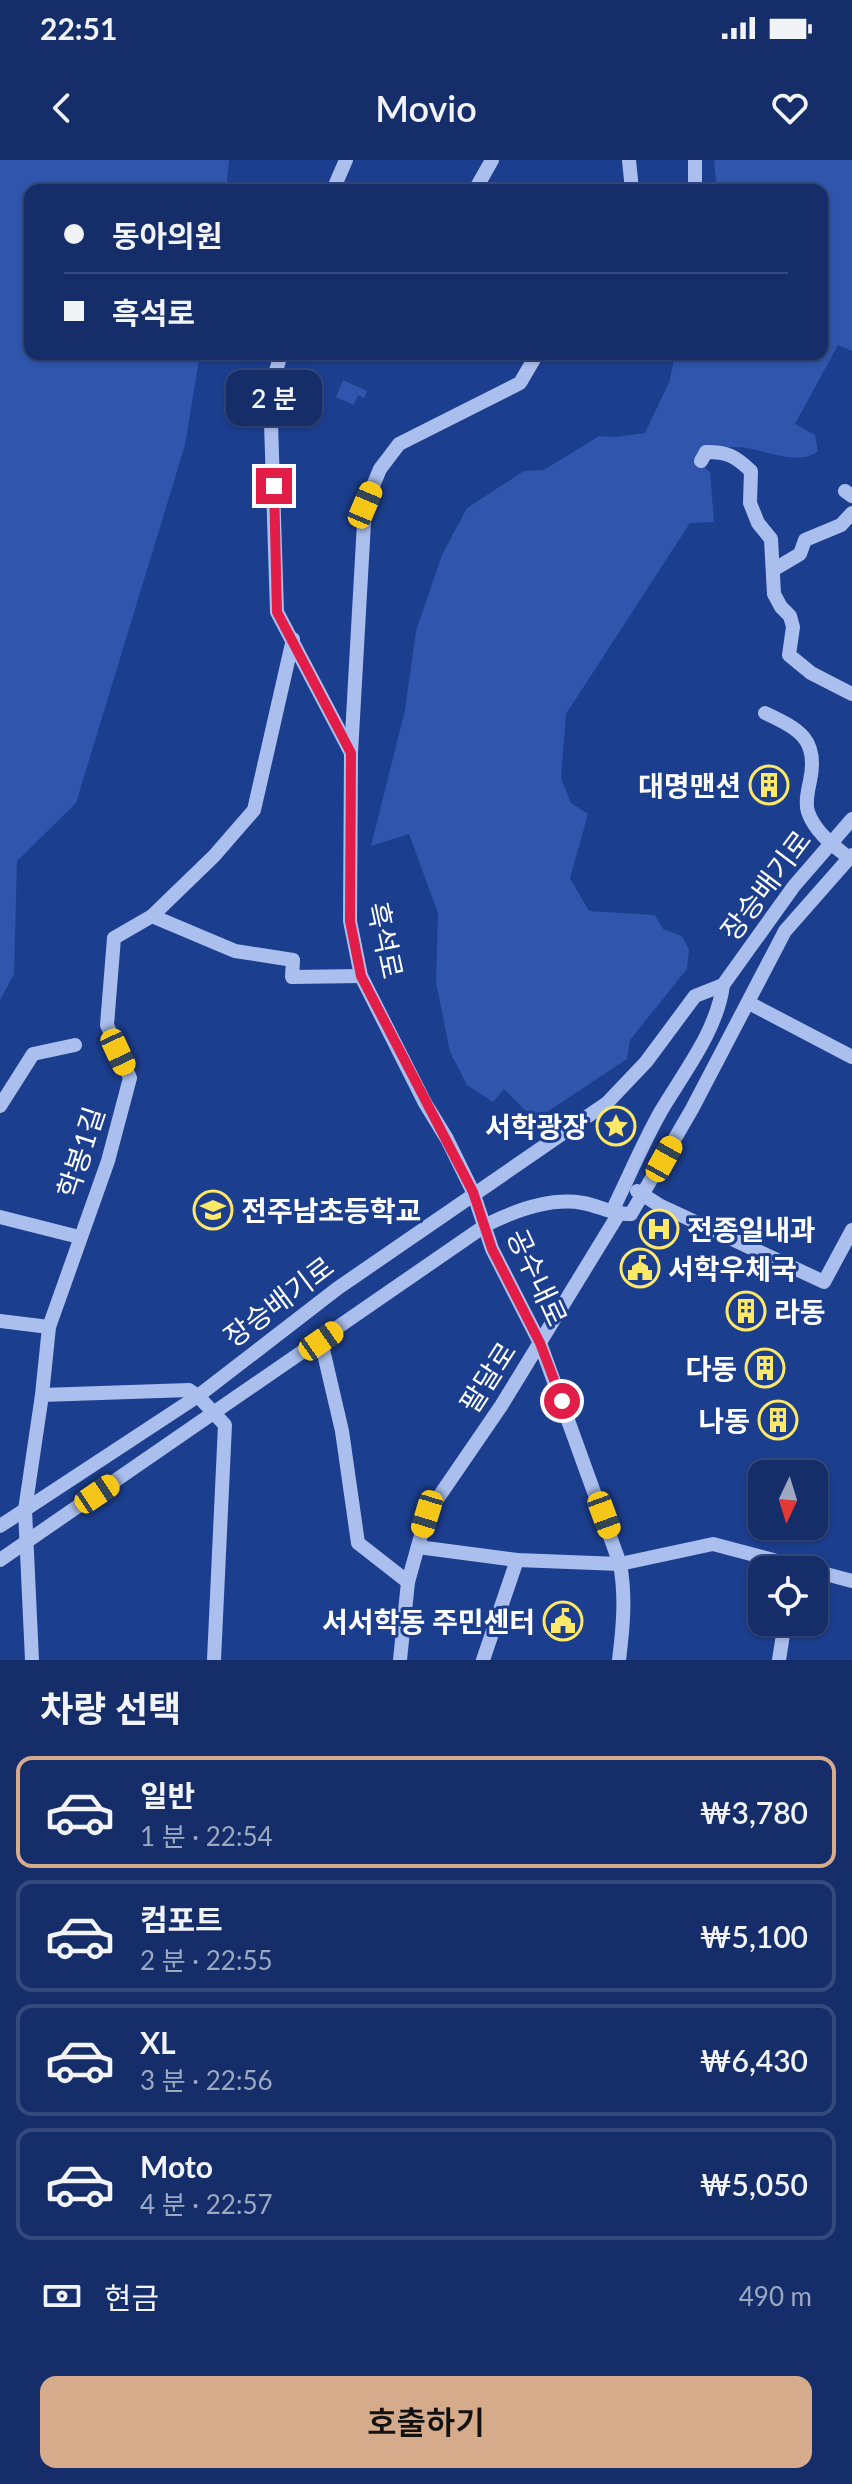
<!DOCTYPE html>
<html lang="ko">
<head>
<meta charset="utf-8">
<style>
	:root { --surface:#152e6a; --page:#223a72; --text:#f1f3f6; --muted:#9da8c1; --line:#344a7e; --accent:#d6ab8b }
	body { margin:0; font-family:Lato,"Noto Sans KR",sans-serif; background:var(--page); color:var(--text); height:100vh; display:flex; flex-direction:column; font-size:30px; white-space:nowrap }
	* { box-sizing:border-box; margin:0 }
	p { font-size:26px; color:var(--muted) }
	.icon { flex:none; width:44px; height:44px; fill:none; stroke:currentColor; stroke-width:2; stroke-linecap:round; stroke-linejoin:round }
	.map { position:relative; height:1500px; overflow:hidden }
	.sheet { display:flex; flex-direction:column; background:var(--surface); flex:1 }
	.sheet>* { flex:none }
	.guide { position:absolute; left:24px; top:24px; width:804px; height:176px; border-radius:16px; box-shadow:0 2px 6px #0004,0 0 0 2px var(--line); display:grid; align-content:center; height:176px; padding:0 40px; background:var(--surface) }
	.needle { width:52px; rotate:184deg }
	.buttons { position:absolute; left:748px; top:1300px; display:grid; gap:16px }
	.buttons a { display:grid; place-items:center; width:80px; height:80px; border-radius:16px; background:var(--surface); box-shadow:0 2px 6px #0004,0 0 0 2px var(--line); font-size:40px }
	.end { position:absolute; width:36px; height:36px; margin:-18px; border:10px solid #e11d48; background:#fff; box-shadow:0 0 0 4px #fff }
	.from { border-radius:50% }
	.bubble { position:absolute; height:56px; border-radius:16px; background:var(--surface); box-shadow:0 2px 6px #0004,0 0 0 2px var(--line); font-size:26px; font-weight:600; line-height:56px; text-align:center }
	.car { position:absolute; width:24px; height:48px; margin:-24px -12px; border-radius:10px; box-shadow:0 0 6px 2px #0007; background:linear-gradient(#f5c518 24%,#345 0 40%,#f5c518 0 76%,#345 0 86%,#f5c518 0) }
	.guide b { display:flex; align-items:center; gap:28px; height:76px; font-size:30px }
	.guide b+b { border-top:2px solid var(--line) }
	.guide i { width:20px; height:20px; background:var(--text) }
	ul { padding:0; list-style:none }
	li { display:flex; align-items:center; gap:24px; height:112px; margin:0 16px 12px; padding:0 24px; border:4px solid var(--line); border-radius:16px }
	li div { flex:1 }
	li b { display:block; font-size:30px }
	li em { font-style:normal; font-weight:600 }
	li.current { border-color:var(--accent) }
	li>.icon { width:72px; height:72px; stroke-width:1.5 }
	h2 { padding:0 40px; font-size:36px; line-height:96px }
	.pay { display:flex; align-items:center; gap:20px; height:88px; padding:0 40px; font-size:30px }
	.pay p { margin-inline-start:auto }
	.primary-button { display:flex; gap:16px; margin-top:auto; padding:16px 40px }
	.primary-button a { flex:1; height:92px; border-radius:16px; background:var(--accent); color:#111; font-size:32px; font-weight:600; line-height:92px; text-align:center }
	.status { display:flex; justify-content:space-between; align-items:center; height:56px; padding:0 40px; background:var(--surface); direction:ltr }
	.status svg { height:22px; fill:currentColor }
	header { display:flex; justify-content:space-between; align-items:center; height:104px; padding:0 40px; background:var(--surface); font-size:36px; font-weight:600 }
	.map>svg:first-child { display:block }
	.green { fill:#2f56ac }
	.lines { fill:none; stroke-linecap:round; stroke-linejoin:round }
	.minor { stroke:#aabfed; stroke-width:14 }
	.route { stroke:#e11d48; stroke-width:10 }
	.labels { text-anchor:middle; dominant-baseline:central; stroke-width:6; stroke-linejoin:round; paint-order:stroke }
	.poi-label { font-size:28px; font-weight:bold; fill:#fff; stroke:#1c3e8e; text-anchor:end }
	.street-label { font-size:28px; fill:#fff; stroke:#1c3e8e }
</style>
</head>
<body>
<div class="status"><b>22:51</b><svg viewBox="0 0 49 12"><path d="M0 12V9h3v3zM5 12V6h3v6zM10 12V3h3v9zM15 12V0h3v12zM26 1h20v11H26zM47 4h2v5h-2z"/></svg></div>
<header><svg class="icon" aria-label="back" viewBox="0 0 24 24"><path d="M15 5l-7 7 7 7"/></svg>Movio<svg class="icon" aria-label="heart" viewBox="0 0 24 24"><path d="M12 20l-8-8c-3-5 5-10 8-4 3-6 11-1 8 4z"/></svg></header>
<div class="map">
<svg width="852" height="1500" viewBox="0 0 852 1500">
	<rect width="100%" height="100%" fill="#1c3e8e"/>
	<g class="green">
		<path d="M0 0H229L226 30H30V194H200L185 285 76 643 17 701 14 814 0 840Z"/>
		<path d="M714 0H852V191L838 185 795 264 815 275 818 291C796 308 762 287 737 287 727 287 716 289 706 290L696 301 710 312 714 362 690 363 566 554 561 618 571 643 588 654 570 718 589 751 655 755 663 769 682 776 689 790 687 809 630 880 627 899 535 960 504 929 493 942 467 925 450 892 436 822 438 753 409 674 371 686 405 550 416 471 442 395 467 348 524 311 544 310 599 276 615 277 645 273 670 220 675 194H822V30H717Z"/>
		<path d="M343 220 367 231 364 238 358 235 354 245 336 237Z"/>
	</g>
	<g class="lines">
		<g class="minor">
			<path d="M629 0 632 30"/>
			<path d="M695 0V30"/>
			<path d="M333 30 346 0"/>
			<path d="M475 30 492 0"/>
			<path d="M281 194 270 231 277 452 351 593 350 761 361 816 425 943 447 979 473 1032 492 1089 540 1183 620 1404C626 1437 623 1468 619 1500"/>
			<path d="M701 301 706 292C728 292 735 296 751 311L750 343 758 363 771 379 774 434 781 447 790 456 793 467 789 495 811 513 852 534"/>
			<path d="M845 331 852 336"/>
			<path d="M773 410 800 394 805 380 841 365 852 353"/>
			<path d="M765 553C799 569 819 579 810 621 808 630 805 643 808 652 815 672 833 685 849 698"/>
			<path d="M351 593 365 345 380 309 399 284 520 223 537 194"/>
			<path d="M152 756 235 791 293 800 292 817 361 816"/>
			<path d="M749 843 852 897"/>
			<path d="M0 946 33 894 75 885"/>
			<path d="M637 1031 659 1045 824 1122 852 1070"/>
			<path d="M0 1057 79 1077"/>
			<path d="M0 1161 49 1167"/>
			<path d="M321 1181 342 1271 358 1383 408 1422"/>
			<path d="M42 1235 189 1230 198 1236 225 1265 214 1500"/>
			<path d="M0 1366 198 1236 338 1128 607 943 646 902 695 836 723 825"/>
			<path d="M418 1387 517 1400 620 1404 713 1384 852 1421"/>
			<path d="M0 1400 486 1065C514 1051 550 1037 583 1043 600 1046 613 1055 631 1054L692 949 785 771 852 695"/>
			<path d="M32 1500 25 1350 42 1235 49 1167 108 1001 130 918 107 865 114 778 152 756 214 696 254 650 293 479"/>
			<path d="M400 1500 408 1422 427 1354 501 1246 618 1055 615 1045C630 1014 644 981 661 951 684 912 717 871 723 825L794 726 852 659"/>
			<path d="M483 1500 517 1400"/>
			<path d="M779 1500 785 1462"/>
		</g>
	</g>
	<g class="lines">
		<path class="route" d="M274 326 277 452 351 593 350 761 361 816 473 1032 492 1089 540 1183 562 1241"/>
	</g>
	<defs>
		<symbol id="building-ring" viewBox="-11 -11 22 22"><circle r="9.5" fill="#1c3e8e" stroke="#fde868" stroke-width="1.5"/><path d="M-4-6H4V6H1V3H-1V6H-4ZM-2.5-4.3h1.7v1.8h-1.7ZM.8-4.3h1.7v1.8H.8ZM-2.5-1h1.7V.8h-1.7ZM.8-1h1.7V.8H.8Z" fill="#fde868"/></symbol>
		<symbol id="sight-ring" viewBox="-11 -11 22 22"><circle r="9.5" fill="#1c3e8e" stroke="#fde868" stroke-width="1.5"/><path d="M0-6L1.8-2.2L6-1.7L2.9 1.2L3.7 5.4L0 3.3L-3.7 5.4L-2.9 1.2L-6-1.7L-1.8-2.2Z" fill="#fde868"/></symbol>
		<symbol id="school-ring" viewBox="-11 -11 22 22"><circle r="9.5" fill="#1c3e8e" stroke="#fde868" stroke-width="1.5"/><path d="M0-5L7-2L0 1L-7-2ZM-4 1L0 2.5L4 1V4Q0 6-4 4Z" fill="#fde868"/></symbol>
		<symbol id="hospital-ring" viewBox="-11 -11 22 22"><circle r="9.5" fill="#1c3e8e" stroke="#fde868" stroke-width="1.5"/><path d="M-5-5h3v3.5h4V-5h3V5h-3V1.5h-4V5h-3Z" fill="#fde868"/></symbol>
		<symbol id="civic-ring" viewBox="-11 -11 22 22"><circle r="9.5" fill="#1c3e8e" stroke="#fde868" stroke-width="1.5"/><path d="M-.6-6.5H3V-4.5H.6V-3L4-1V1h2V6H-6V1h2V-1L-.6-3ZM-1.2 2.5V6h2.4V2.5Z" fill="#fde868"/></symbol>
	</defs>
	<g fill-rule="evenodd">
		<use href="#building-ring" x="747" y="603" width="44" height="44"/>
		<use href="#sight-ring" x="594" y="944" width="44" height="44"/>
		<use href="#school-ring" x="191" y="1028" width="44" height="44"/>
		<use href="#hospital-ring" x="637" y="1047" width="44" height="44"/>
		<use href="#civic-ring" x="618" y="1086" width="44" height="44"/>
		<use href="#building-ring" x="724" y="1129" width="44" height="44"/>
		<use href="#building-ring" x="743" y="1186" width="44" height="44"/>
		<use href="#building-ring" x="756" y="1238" width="44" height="44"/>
		<use href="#civic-ring" x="541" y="1439" width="44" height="44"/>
	</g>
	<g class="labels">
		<g class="poi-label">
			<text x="741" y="625">대명맨션</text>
			<text x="588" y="966">서학광장</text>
			<text x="241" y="1050" text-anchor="start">전주남초등학교</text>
			<text x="687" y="1069" text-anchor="start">전종일내과</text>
			<text x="668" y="1108" text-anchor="start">서학우체국</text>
			<text x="774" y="1151" text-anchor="start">라동</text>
			<text x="737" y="1208">다동</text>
			<text x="750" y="1260">나동</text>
			<text x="535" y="1461">서서학동 주민센터</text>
		</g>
		<g class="street-label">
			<text transform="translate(765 725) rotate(-53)">장승배기로</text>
			<text transform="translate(386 780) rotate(78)">흑석로</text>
			<text transform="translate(80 992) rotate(-72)">학봉1길</text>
			<text transform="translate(538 1117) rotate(65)">공수내로</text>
			<text transform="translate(278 1141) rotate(-37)">장승배기로</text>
			<text transform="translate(487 1217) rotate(-57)">팔달로</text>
		</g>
	</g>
</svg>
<div class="buttons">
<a><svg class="needle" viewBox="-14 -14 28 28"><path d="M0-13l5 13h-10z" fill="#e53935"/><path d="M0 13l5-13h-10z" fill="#9da8c1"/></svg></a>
<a><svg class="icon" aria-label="locate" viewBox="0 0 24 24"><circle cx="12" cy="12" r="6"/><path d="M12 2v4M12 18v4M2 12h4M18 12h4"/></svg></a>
</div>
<i class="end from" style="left:562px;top:1241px"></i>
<i class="end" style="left:274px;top:326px"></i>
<div class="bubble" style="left:226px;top:210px;width:96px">2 분</div>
<i class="car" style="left:365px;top:345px;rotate:23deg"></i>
<i class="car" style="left:118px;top:892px;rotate:155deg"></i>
<i class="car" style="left:664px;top:999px;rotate:29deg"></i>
<i class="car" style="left:321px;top:1181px;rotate:55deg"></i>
<i class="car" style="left:97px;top:1334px;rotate:56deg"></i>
<i class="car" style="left:427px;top:1354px;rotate:197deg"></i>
<i class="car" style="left:604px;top:1355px;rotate:160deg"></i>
<div class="guide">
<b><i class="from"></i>동아의원</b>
<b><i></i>흑석로</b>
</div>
</div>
<section class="sheet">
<h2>차량 선택</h2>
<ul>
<li class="current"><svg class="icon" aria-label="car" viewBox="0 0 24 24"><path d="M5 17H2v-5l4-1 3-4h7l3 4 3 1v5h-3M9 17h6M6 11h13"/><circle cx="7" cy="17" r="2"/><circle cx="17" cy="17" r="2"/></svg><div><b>일반</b><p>1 분 · 22:54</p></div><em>₩3,780</em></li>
<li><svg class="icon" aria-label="car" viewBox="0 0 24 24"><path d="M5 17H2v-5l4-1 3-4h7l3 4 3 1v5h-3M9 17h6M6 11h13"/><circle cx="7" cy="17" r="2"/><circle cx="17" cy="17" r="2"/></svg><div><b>컴포트</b><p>2 분 · 22:55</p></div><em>₩5,100</em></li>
<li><svg class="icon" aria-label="car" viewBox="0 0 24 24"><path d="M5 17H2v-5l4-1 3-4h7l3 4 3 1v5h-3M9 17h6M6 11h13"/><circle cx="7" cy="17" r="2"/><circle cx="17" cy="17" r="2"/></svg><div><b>XL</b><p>3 분 · 22:56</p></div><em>₩6,430</em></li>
<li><svg class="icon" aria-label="car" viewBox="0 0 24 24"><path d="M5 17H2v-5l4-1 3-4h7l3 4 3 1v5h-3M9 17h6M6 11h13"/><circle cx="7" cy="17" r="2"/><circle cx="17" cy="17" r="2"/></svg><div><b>Moto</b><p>4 분 · 22:57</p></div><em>₩5,050</em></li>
</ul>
<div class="pay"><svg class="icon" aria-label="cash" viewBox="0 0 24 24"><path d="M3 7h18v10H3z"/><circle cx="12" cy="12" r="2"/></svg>현금<p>490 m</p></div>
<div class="primary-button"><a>호출하기</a></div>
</section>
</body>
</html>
